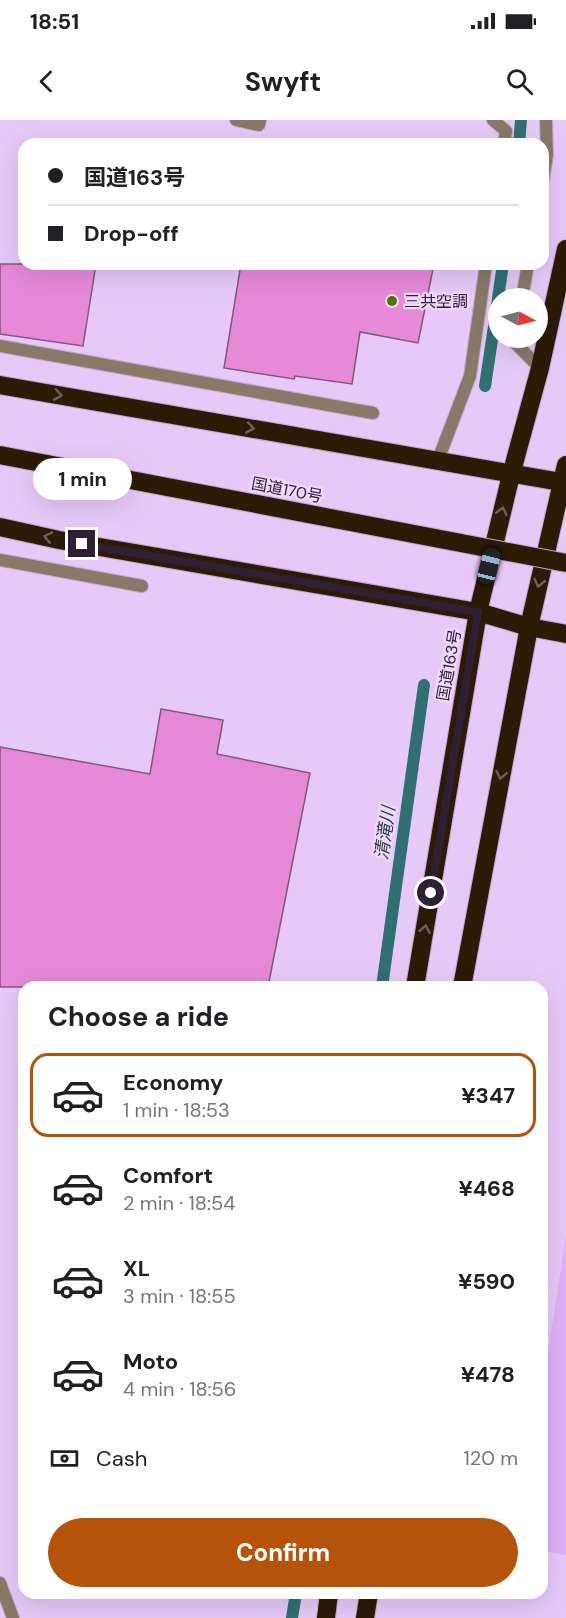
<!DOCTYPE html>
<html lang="en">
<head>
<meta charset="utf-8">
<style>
	:root { --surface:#fff; --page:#f6f6f6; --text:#202124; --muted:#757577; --line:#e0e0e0; --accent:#b45309 }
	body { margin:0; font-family:"DM Sans","Noto Sans JP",sans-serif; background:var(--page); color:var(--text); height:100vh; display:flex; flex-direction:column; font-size:22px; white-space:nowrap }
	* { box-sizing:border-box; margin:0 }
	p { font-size:20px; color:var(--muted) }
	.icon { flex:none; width:33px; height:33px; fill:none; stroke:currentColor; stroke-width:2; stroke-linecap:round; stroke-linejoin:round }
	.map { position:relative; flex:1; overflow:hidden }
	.details { position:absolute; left:18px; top:861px; width:530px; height:618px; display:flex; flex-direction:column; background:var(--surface); border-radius:18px; box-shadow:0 6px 24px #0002 }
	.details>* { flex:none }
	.top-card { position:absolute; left:18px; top:18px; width:531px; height:132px; border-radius:18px; box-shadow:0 6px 24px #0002; display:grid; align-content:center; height:132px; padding:0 30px; background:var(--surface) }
	.needle { width:39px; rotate:97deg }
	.fabs { position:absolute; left:488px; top:168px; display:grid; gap:12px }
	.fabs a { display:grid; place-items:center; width:60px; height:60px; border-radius:50%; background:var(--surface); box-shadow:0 6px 24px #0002; font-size:30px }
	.end { position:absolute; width:27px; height:27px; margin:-14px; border:8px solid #2c2032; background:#fff; box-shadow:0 0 0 3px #fff }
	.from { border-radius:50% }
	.bubble { position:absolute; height:42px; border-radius:21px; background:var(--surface); box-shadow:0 6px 24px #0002; font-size:20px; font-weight:700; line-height:42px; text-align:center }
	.car { position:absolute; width:18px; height:36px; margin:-18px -9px; border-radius:8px; box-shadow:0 0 4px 2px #0007; background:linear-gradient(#222 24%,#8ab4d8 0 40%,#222 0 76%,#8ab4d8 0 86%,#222 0) }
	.top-card b { display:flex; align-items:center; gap:21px; height:57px; font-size:22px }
	.top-card b+b { border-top:2px solid var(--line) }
	.top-card i { width:15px; height:15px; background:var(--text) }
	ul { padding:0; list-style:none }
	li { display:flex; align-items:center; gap:18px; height:84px; margin:0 12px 9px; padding:0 18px; border:3px solid transparent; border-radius:18px }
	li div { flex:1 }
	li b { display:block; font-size:22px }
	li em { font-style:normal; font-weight:700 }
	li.on { border-color:var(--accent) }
	li>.icon { width:54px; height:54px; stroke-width:1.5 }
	h2 { padding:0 30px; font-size:27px; line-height:72px }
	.pay { display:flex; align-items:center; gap:15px; height:66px; padding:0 30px; font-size:22px }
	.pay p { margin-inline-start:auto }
	.button { display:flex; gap:12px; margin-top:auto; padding:12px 30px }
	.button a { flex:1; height:69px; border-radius:36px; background:var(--accent); color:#fff; font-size:24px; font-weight:700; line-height:69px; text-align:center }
	.status { display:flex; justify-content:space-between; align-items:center; height:42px; padding:0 30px; background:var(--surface); direction:ltr }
	.status svg { height:16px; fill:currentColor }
	header { display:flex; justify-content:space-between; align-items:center; height:78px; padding:0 30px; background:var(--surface); font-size:27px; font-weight:700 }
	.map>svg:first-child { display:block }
	.grass { fill:#e0b1fc }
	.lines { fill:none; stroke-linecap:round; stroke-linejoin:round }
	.stream { stroke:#307074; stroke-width:12 }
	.building { fill:#e68ad8; stroke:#805779; stroke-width:1.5 }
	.street-casing { stroke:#c1a7d0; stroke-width:14 }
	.highway-casing { stroke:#c1a7d0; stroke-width:20 }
	.street { stroke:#897a68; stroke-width:12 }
	.highway { stroke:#2b1b05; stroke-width:18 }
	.highway-bridge-casing { stroke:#c1a7d0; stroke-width:20; stroke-linecap:butt }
	.highway-bridge { stroke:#2b1b05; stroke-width:18 }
	.oneway { stroke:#705d5c }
	.route { stroke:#2c2032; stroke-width:8 }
	.poi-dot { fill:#457802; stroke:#f0d8ff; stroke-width:2 }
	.labels { text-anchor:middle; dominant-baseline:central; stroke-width:4.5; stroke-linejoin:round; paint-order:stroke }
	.poi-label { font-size:16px; fill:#2c2032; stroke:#f0d8ff; text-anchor:start }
	.street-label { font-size:16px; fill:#2c2032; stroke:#f0d8ff }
	.water-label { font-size:18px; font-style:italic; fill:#1f3d3c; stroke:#f0d8ff }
</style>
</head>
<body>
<div class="status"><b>18:51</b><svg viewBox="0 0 49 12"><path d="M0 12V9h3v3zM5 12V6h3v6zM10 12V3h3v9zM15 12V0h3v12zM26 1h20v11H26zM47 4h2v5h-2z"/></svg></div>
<header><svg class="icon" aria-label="back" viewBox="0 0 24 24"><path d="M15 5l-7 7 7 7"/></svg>Swyft<svg class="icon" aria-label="search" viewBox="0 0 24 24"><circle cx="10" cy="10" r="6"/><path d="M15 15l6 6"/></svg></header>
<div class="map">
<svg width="566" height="1498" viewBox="0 0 566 1498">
	<rect width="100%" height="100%" fill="#e6c9f8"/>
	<path class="grass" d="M566 1116V1435L542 1431V1271Z"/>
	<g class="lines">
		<g class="stream">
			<path d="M519 24 521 0"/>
			<path d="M498 178 503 144"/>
			<path d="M485 266 498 180"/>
			<path d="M382 867 424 565"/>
			<path d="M292 1498 296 1473"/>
		</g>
	</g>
	<g class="building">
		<path d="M0 144H96L83 226 0 214Z"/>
		<path d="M241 144H434L418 223 360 212 352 264 295 256 294 259 224 248Z"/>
		<path d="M161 589 223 600 217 634 310 653 268 867H0V627L150 654Z"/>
	</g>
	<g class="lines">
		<defs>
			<g id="street">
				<path d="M236 0 259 5 260 0"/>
				<path d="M493 0 506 11 504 24"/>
				<path d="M543 59 547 35 546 0"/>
				<path d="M522 178 528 144"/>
				<path d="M515 218 514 222 540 248"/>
				<path d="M0 226 373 293"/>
				<path d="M438 340 470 256 486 144"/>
				<path d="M0 440 142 466"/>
				<path d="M0 1463 13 1498"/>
			</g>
			<g id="highway">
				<path d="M0 265 566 363"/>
				<path d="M0 407 59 420 478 492 529 507 566 514"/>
				<path d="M415 867 478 492 511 355 540 248 566 129"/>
				<path d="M462 867 529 507 566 345"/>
				<path d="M326 1498 329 1473"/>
				<path d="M365 1498 369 1473"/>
			</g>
		</defs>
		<use href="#street" class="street-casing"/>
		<use href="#highway" class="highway-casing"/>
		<use href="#street" class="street"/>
		<use href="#highway" class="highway"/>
		<defs>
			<path id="highway-bridge" d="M0 335 566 443"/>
		</defs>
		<use href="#highway-bridge" class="highway-bridge-casing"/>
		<use href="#highway-bridge" class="highway-bridge"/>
	</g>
	<defs><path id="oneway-chevron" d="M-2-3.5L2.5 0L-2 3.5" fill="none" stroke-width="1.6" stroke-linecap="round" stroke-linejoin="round" transform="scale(1.5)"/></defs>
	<g class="oneway">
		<use href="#oneway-chevron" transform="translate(58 275) rotate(10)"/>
		<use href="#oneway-chevron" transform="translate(250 308) rotate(10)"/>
		<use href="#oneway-chevron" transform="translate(502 391) rotate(-77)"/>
		<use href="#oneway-chevron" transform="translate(48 417) rotate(-168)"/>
		<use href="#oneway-chevron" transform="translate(539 463) rotate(103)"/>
		<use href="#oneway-chevron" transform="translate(501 655) rotate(101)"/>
		<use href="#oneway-chevron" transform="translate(425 809) rotate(-80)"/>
	</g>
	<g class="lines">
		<path class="route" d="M82 424 478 492 431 773"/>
	</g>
	<circle class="poi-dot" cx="392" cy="181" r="6"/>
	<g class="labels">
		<g class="poi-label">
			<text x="404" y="181">三共空調</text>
		</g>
		<g class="street-label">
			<text transform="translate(287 370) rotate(11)">国道170号</text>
			<text transform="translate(449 545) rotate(-80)">国道163号</text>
		</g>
		<g class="water-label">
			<text transform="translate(385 713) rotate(-82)">清滝川</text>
		</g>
	</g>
</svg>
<div class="fabs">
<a><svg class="needle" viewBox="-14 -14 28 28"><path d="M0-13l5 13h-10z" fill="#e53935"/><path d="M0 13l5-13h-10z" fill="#757577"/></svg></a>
</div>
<i class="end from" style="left:431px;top:773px"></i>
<i class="end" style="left:82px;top:424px"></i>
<div class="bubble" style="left:33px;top:338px;width:99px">1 min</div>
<i class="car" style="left:489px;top:446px;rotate:14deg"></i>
<div class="top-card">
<b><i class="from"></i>国道163号</b>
<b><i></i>Drop-off</b>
</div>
<section class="details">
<h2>Choose a ride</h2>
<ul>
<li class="on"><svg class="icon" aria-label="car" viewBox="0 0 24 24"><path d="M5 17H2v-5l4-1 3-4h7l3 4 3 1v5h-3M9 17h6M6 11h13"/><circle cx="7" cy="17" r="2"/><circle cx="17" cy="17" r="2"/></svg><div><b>Economy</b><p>1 min · 18:53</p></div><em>¥347</em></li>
<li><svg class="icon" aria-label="car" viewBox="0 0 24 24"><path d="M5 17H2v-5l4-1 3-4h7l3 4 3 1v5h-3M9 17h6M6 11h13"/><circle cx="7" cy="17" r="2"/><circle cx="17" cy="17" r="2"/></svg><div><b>Comfort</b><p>2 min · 18:54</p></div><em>¥468</em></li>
<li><svg class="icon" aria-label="car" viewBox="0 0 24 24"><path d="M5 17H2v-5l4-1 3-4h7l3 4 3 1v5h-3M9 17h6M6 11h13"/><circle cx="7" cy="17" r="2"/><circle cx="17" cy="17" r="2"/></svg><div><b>XL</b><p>3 min · 18:55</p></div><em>¥590</em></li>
<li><svg class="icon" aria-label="car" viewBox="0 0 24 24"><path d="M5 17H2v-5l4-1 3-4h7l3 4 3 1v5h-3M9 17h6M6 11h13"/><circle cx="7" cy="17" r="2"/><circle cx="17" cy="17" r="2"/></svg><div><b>Moto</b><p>4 min · 18:56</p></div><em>¥478</em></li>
</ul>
<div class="pay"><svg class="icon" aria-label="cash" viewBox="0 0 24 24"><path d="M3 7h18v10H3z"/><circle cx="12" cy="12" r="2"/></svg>Cash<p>120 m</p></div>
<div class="button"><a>Confirm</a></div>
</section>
</div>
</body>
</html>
